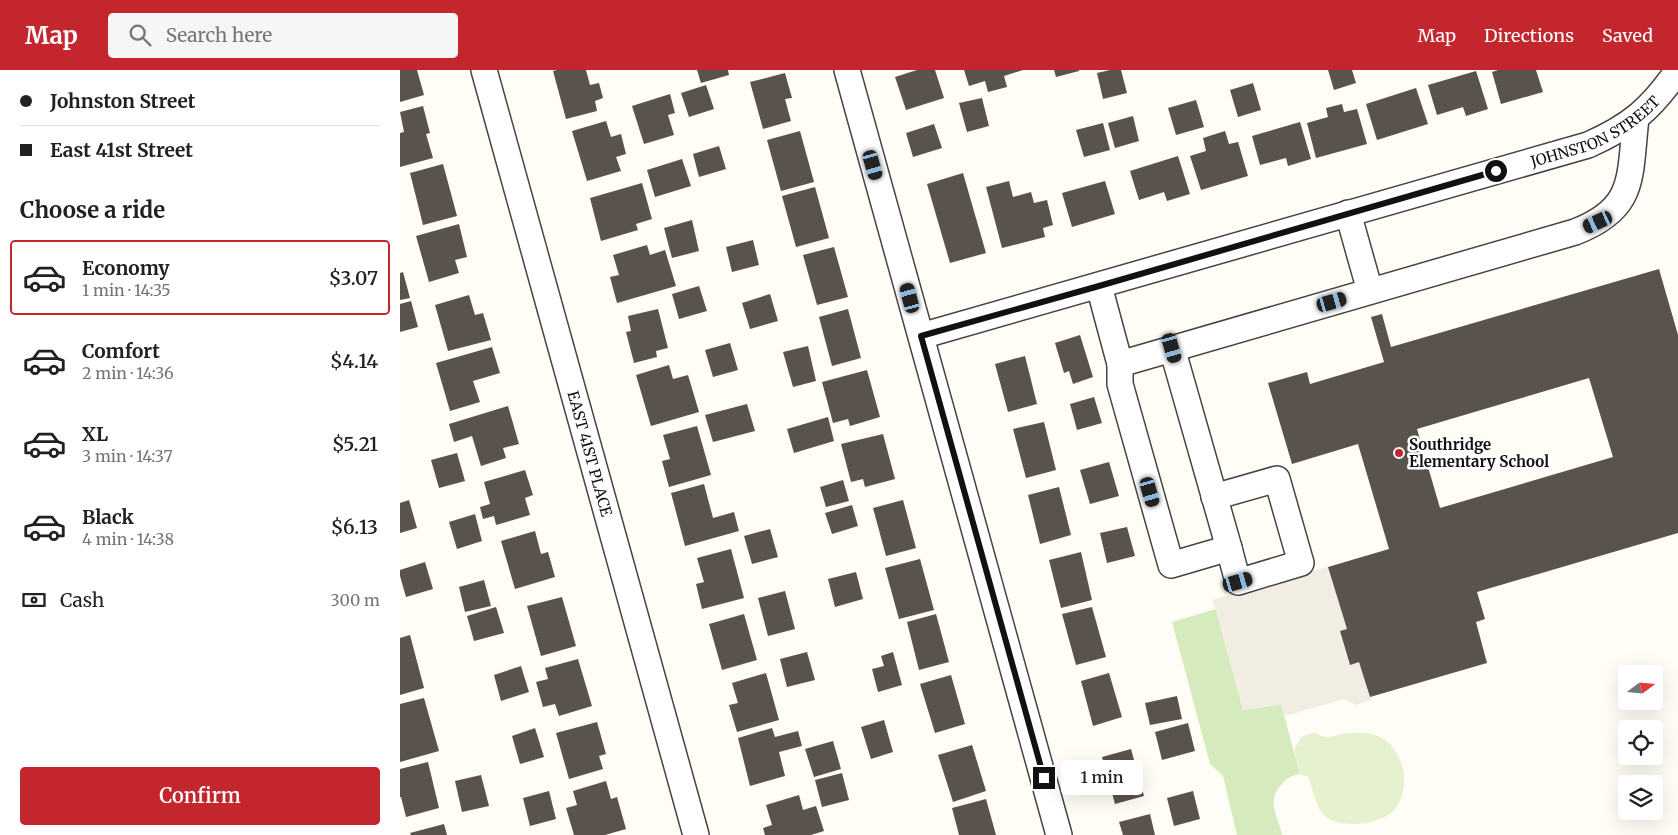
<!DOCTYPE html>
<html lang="en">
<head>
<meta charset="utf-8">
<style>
	:root { --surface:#fff; --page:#f6f6f6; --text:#202124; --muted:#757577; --line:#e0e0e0; --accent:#c4262e }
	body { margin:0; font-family:Merriweather,serif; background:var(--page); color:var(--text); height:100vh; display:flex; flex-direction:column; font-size:19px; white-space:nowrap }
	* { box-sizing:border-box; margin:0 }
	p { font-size:16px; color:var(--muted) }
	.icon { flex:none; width:28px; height:28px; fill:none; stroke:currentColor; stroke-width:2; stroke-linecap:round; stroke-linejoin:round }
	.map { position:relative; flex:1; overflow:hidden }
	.details { display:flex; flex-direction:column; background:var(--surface); width:400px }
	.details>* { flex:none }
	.hud { display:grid; align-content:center; height:110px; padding:0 20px; background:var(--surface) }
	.needle { width:32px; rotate:74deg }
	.controls { position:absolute; left:1218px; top:595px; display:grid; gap:10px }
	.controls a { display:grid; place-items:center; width:45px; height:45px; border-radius:5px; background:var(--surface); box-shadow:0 5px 20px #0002; font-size:25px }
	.end { position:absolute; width:22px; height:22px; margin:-11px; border:6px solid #111; background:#fff; box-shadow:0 0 0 2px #fff }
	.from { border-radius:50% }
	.bubble { position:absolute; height:35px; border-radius:5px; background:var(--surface); box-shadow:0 5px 20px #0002; font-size:16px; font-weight:600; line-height:35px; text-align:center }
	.car { position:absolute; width:15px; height:30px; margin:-15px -8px; border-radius:6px; box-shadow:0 0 4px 1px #0007; background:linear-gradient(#222 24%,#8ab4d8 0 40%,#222 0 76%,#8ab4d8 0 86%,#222 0) }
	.hud b { display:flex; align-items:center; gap:18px; height:48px; font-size:19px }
	.hud b+b { border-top:1px solid var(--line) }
	.hud i { width:12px; height:12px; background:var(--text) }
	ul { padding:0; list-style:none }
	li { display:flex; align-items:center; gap:15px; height:75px; margin:0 10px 8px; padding:0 10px; border:2px solid transparent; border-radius:5px }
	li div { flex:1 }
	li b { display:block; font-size:19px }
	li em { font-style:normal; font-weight:600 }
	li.selected { border-color:var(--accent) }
	li>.icon { width:45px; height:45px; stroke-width:1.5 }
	h2 { padding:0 20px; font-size:22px; line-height:60px }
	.pay { display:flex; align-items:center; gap:12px; height:55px; padding:0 20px; font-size:19px }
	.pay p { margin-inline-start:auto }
	.cta { display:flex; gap:10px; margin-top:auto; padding:10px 20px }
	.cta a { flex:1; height:58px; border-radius:5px; background:var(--accent); color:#fff; font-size:20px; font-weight:600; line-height:58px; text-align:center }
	header { display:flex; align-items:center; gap:30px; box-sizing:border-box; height:70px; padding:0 25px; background:var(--accent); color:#fff }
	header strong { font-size:24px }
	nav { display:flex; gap:28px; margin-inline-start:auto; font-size:18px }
	.search { width:350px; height:45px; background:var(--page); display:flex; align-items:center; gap:12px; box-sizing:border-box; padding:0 18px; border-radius:5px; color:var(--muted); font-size:19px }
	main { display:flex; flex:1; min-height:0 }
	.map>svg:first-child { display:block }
	.green { fill:#d5ebbd }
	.pitch { fill:#e6f2cf }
	.plaza { fill:#f1ede2 }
	.building { fill:#5a524d; fill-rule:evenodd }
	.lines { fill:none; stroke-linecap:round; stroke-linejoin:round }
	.minor-casing { stroke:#444; stroke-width:28 }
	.minor { stroke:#fff; stroke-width:25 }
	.route { stroke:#111; stroke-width:6 }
	.poi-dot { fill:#c4262e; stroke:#fff; stroke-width:2 }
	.labels { text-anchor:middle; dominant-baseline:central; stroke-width:5; stroke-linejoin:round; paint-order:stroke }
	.street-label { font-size:15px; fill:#111; stroke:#fff }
	.poi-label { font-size:15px; font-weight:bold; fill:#111; stroke:#fff; text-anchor:start }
</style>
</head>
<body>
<header>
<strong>Map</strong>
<div class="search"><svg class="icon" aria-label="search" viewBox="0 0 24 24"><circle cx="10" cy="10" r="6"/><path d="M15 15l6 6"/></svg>Search here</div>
<nav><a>Map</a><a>Directions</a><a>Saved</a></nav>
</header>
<main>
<section class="details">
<div class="hud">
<b><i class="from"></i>Johnston Street</b>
<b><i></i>East 41st Street</b>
</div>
<h2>Choose a ride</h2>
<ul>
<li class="selected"><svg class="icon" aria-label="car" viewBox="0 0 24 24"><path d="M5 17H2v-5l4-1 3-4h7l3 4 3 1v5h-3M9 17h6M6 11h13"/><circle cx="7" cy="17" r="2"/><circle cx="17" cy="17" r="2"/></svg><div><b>Economy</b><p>1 min · 14:35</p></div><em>$3.07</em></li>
<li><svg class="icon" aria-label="car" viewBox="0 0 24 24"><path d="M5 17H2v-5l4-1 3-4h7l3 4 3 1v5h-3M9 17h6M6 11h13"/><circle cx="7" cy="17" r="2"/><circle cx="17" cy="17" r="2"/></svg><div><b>Comfort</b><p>2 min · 14:36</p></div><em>$4.14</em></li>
<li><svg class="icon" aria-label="car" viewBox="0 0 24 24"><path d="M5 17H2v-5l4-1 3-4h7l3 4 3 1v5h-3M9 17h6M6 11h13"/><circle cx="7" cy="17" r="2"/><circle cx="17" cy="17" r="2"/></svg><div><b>XL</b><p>3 min · 14:37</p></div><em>$5.21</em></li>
<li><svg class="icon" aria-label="car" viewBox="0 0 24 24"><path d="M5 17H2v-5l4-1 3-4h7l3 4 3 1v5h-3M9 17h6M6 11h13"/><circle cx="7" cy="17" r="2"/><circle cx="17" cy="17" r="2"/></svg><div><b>Black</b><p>4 min · 14:38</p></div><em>$6.13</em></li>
</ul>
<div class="pay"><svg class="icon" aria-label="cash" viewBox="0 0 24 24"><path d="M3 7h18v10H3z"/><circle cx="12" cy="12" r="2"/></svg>Cash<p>300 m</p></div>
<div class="cta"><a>Confirm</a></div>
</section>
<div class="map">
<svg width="1278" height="765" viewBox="0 0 1278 765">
	<rect width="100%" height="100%" fill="#fffdf5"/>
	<path class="green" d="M816 539 843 640 881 634 900 704C890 706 887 708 880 716 866 733 879 747 882 765H837L823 706 810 694 772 552Z"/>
	<path class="pitch" d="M915 662C918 664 922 667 926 667 930 668 936 665 941 664 955 662 973 661 985 670 1005 684 1011 719 995 739 983 755 935 761 922 743 916 735 912 717 908 707L900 704 894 680 901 667Z"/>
	<path class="plaza" d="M928 497 947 559 940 562 949 594 959 592 971 630 956 635 944 629 885 646 881 634 843 640 813 530Z"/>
	<g class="building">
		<path d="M0 0H17L24 25 0 32Z"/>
		<path d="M157 0H186L190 15 199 13 203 28 195 31 197 41 166 49 153 1Z"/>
		<path d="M297 0H328L329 5 301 13Z"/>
		<path d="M517 0H535L544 28 506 40 495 7Z"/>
		<path d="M564 0H623L604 6 607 17 588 22 585 11 569 16Z"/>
		<path d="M654 0H679V1L656 7Z"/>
		<path d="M710 0H721L727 23 703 29 697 3Z"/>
		<path d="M928 0H952L956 13 934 20Z"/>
		<path d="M1098 0H1136L1143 22 1101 34 1092 2Z"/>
		<path d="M1076 1 1088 39 1066 46 1063 37 1037 45 1028 15Z"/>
		<path d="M385 3 392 28 385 29 391 51 363 59 350 12Z"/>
		<path d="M853 13 861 40 838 47 830 20Z"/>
		<path d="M306 15 314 39 289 47 281 23Z"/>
		<path d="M1016 18 1028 54 977 70 966 34Z"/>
		<path d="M270 24 275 43 268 45 274 65 244 74 232 36Z"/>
		<path d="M582 28 589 56 567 62 559 33Z"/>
		<path d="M796 30 804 57 776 65 768 38Z"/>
		<path d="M942 34 944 42 957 39 967 74 916 88 907 53 928 47 926 38Z"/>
		<path d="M23 36 30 63 26 64 33 88 0 97V63L4 62 0 42Z"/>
		<path d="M733 46 739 71 715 78 708 53Z"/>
		<path d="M206 51 211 67 221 64 226 84 216 87 221 101 187 111 172 61Z"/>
		<path d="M900 52 911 89 888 96 886 88 860 95 852 66Z"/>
		<path d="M703 53 710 80 684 87 676 60Z"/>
		<path d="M534 54 542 78 513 87 506 63Z"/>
		<path d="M400 61 414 112 381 121 367 70Z"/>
		<path d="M825 61 829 74 838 72 848 106 801 120 790 86 806 81 803 68Z"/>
		<path d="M319 76 326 99 299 107 293 84Z"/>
		<path d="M778 86 790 124 767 131 764 122 739 130 730 101Z"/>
		<path d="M282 89 291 116 255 127 247 100Z"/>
		<path d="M43 94 57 146 23 155 10 103Z"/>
		<path d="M563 103 586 183 550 193 527 114Z"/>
		<path d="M609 111 613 127 631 122 634 133 647 130 653 155 643 158 645 167 602 178 586 117Z"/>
		<path d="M705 111 715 144 672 157 662 123Z"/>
		<path d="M242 113 252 149 236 154 238 160 201 171 190 128Z"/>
		<path d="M415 117 429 168 396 177 382 126Z"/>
		<path d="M292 150 299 181 272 188 264 158Z"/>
		<path d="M59 154 67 187 55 190 59 203 29 212 16 166Z"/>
		<path d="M353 170 359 195 332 202 326 177Z"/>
		<path d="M247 175 250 185 265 180 276 216 217 233 210 207 219 205 213 185Z"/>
		<path d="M434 177 448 227 417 235 403 185Z"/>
		<path d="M1259 199 1278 265V463L1077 522 1085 549 1076 552 1087 593 970 627 959 592 950 595 940 561 947 559 928 497 989 479 958 374 892 394 868 313 907 302 910 314 984 292 971 247 982 244 991 277ZM1189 308 1213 387 1040 438 1017 359Z"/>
		<path d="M3 202 10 228 0 230V203Z"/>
		<path d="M299 216 307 241 279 249 272 224Z"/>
		<path d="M370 224 378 251 350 259 342 233Z"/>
		<path d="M69 225 75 245 83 243 91 270 48 281 35 235Z"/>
		<path d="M11 231 18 257 0 262V234Z"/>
		<path d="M258 239 268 278 256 281 257 287 234 293 226 262 231 261 228 246Z"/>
		<path d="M448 239 461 288 432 296 419 247Z"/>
		<path d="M680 265 693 307 673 314 669 301 664 303 655 273Z"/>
		<path d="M330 273 338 300 313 307 305 280Z"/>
		<path d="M408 276 416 311 393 317 383 282Z"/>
		<path d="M92 277 100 303 73 311 80 332 50 341 36 293Z"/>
		<path d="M625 286 637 334 608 342 595 294Z"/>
		<path d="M269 295 273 309 288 305 299 342 251 356 236 305Z"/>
		<path d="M467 300 480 347 450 356 448 349 433 353 422 312Z"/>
		<path d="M694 327 702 353 677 360 670 334Z"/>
		<path d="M347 334 355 361 313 372 305 345Z"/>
		<path d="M108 336 119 374 103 378 106 388 81 396 72 366 54 372 49 354Z"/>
		<path d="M428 347 434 371 394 383 387 359Z"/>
		<path d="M644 352 656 400 626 408 613 359Z"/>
		<path d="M297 356 311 405 269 417 262 391 270 389 263 365Z"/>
		<path d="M483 364 495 409 465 417 463 409 451 412 441 374Z"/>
		<path d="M57 383 65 411 39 418 31 390Z"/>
		<path d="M709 392 719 426 690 434 680 400Z"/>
		<path d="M125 400 133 425 125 428 130 445 96 455 94 446 83 449 80 437 90 434 84 412Z"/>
		<path d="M443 410 449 431 426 437 420 417Z"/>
		<path d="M304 414 313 448 334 442 339 461 285 476 271 423Z"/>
		<path d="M659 417 671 465 640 474 628 425Z"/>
		<path d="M9 430 17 458 0 463V433Z"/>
		<path d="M503 430 516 478 486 486 473 438Z"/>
		<path d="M452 435 458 456 432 464 425 443Z"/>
		<path d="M75 444 82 471 57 479 49 452Z"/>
		<path d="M727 457 735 486 707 493 700 463Z"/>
		<path d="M370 459 378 487 352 494 344 466Z"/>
		<path d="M135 461 141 484 148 482 155 507 115 519 101 471Z"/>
		<path d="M331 479 344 528 302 539 296 514 304 512 297 488Z"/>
		<path d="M681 482 692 530 661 538 649 490Z"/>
		<path d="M520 489 534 540 499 549 485 498Z"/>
		<path d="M25 492 33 519 6 527 0 506V500Z"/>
		<path d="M456 502 463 529 435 537 428 509Z"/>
		<path d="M84 510 91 536 65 542 59 517Z"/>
		<path d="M385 521 395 559 368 566 358 528Z"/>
		<path d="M162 527 176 576 141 586 127 536Z"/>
		<path d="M96 537 104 563 74 571 67 546Z"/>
		<path d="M692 537 706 587 676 595 662 544Z"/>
		<path d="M344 544 357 590 322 600 309 554Z"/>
		<path d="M536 544 549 592 519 600 507 552Z"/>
		<path d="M10 565 24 618 0 625V568Z"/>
		<path d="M407 582 415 610 387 617 380 589Z"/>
		<path d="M493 582 502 615 478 622 472 599 484 596 481 586Z"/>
		<path d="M178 589 192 636 159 646 155 634 143 637 136 612 148 609 145 598Z"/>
		<path d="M121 596 129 622 101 631 94 605Z"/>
		<path d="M366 603 379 650 337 662 329 635 338 633 332 613Z"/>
		<path d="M709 603 722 647 693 656 681 611Z"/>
		<path d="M551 605 565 654 535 663 520 614Z"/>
		<path d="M777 626 782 649 750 655 745 633Z"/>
		<path d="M24 628 39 681 0 692V634Z"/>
		<path d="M484 650 493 682 471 689 461 657Z"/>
		<path d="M197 652 206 684 199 686 203 699 169 709 156 663Z"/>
		<path d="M788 653 795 681 762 690 755 662Z"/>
		<path d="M135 658 144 687 120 694 112 666Z"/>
		<path d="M372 658 375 667 398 661 402 676 379 682 385 706 350 716 338 668Z"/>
		<path d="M433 671 441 699 414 707 405 679Z"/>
		<path d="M572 675 586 721 553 732 538 685Z"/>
		<path d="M731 679 744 726 715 734 702 687Z"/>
		<path d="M28 692 39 738 6 747 1 727H0V699Z"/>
		<path d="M442 703 449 730 422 737 415 710Z"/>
		<path d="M81 705 89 736 62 742 55 711Z"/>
		<path d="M206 711 211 729 217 727 226 759 205 765H174L166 738 177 735 173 721Z"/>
		<path d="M149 721 156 749 130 756 123 728Z"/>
		<path d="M793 721 800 749 774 756 767 728Z"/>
		<path d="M399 725 403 740 416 736 424 761 411 765H365L363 758 372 755 366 735Z"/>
		<path d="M586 729 596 765H559L552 738Z"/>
		<path d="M750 744 755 765H723L719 752Z"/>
		<path d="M44 754 47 765H11L10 763Z"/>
	</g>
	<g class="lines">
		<defs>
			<g id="minor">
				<path id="s1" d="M84 0 296 765"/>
				<path d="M447 0 659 765"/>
				<path d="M948 143 970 221"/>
				<path d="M699 216 720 294 1175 162C1237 138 1229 107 1236 48"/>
				<path id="s2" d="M521 266 1188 75C1231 56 1251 39 1278 0"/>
				<path d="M720 294V314L771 495 829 478 772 278"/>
				<path d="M814 427 877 409 901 493 838 512 829 478"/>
			</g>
		</defs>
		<use href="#minor" class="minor-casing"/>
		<use href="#minor" class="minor"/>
	</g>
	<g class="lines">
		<path class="route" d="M644 708 521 266 699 216 1096 101"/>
	</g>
	<circle class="poi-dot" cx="999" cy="383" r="5"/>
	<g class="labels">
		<g class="street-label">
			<text stroke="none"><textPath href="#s2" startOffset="706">JOHNSTON STREET</textPath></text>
			<text stroke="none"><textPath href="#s1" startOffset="398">EAST 41ST PLACE</textPath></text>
		</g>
		<g class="poi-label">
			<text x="1009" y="374">Southridge<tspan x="1009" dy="17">Elementary School</tspan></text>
		</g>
	</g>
</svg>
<div class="controls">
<a><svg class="needle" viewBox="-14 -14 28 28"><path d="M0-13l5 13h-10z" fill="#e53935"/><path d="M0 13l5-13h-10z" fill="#757577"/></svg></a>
<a><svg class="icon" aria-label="locate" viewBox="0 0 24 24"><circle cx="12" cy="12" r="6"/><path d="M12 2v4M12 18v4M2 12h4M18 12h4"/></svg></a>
<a><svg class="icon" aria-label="layers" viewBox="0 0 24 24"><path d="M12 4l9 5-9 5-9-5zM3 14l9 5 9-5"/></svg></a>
</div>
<i class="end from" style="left:1096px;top:101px"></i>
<i class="end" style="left:644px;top:708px"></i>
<div class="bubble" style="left:661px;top:690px;width:82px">1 min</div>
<i class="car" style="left:473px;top:95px;rotate:164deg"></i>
<i class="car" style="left:1198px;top:152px;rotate:245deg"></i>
<i class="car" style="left:510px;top:228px;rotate:345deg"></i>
<i class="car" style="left:932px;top:232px;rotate:74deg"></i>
<i class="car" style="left:772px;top:278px;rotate:164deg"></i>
<i class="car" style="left:750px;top:422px;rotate:164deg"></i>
<i class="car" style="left:838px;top:512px;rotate:74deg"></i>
</div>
</main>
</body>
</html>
